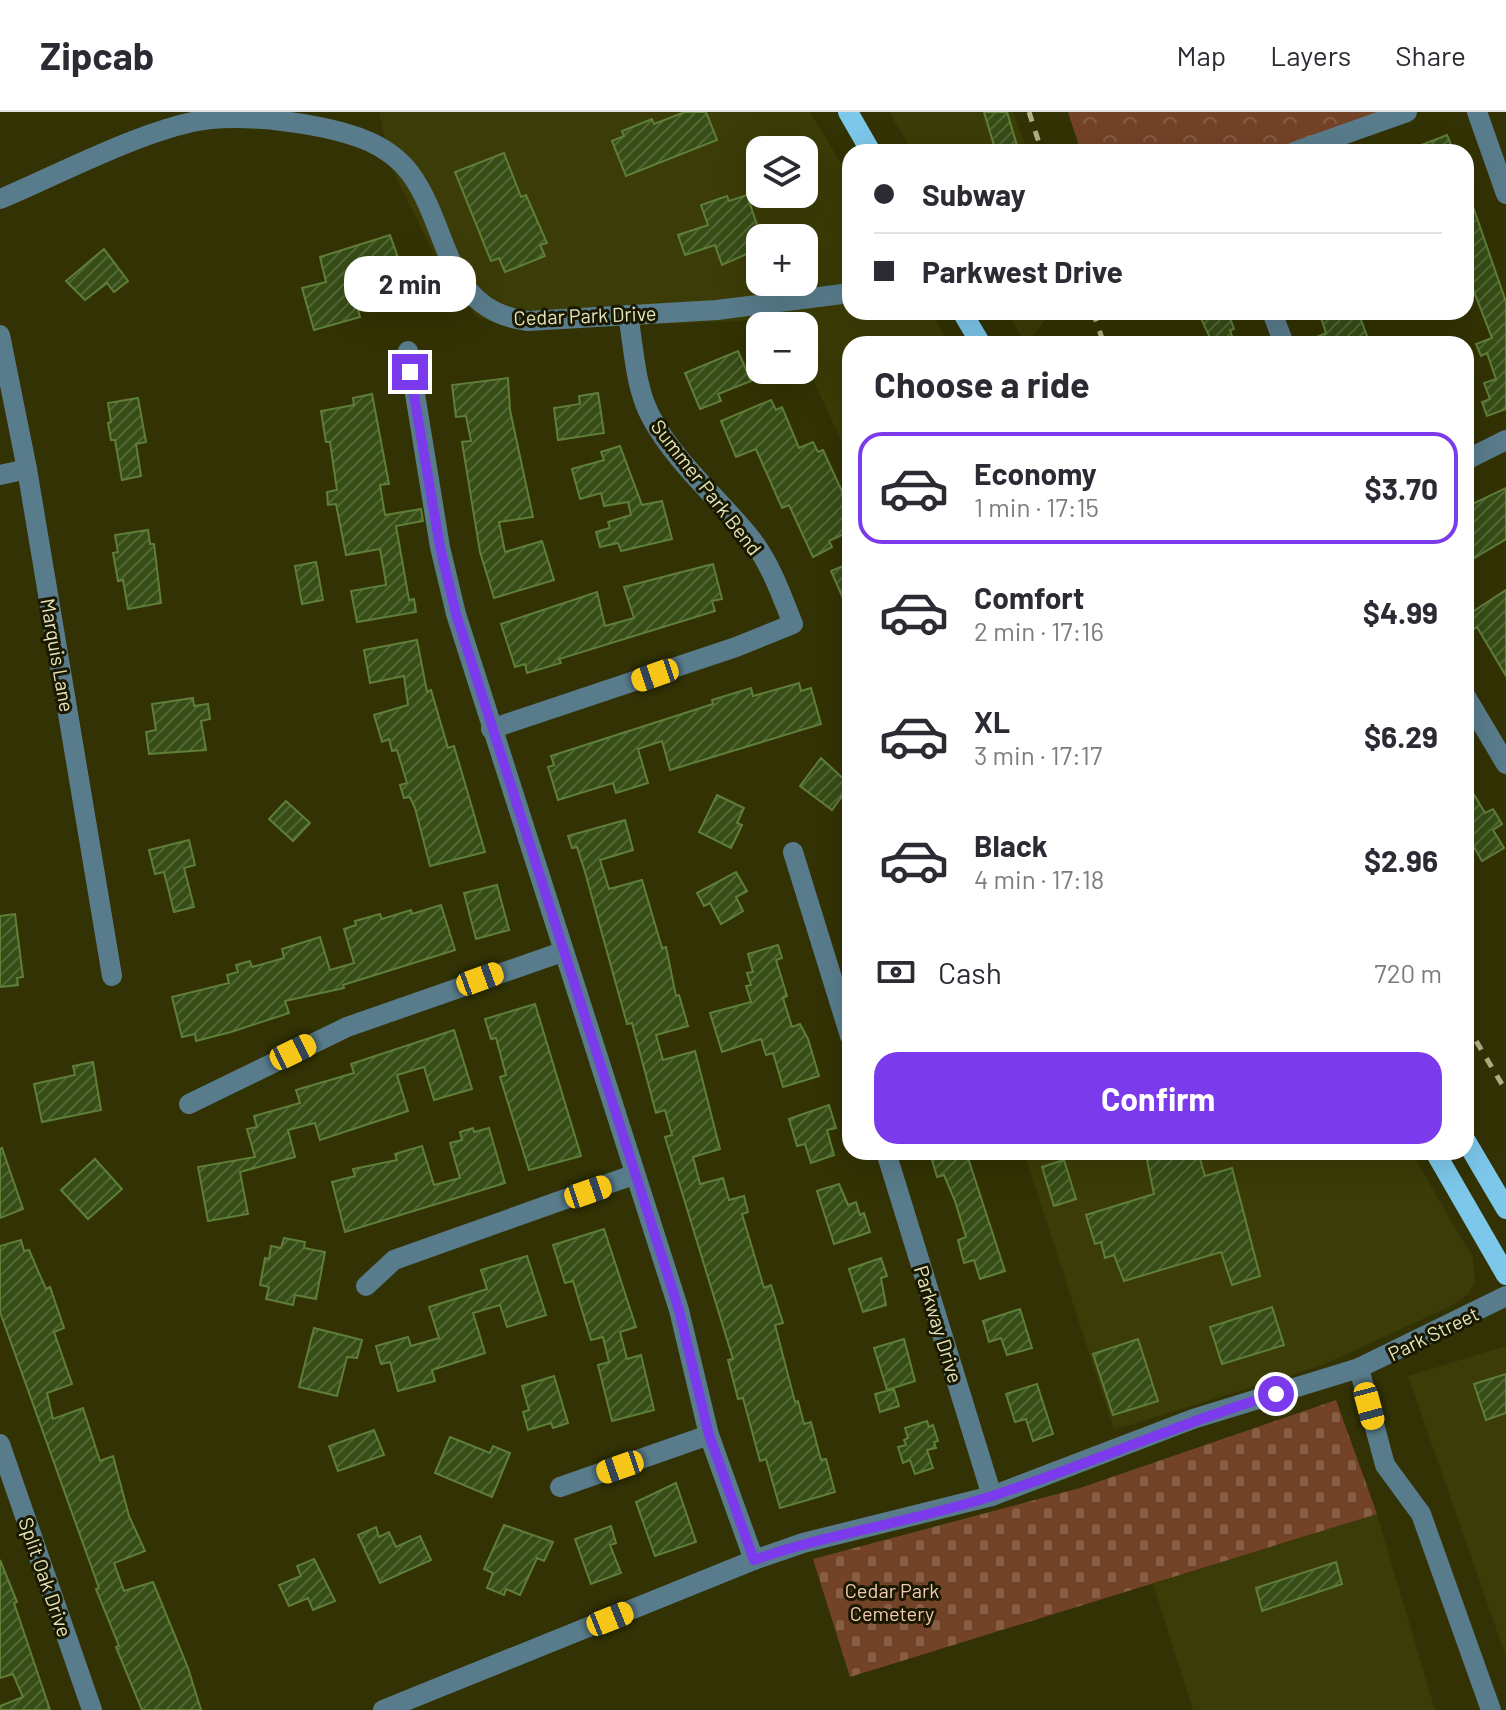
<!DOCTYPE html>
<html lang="en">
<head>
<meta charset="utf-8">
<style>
	:root { --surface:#fff; --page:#f2f2f3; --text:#2b2b33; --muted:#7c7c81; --line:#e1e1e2; --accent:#7c3aed }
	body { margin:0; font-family:Barlow,sans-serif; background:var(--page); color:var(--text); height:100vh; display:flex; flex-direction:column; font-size:30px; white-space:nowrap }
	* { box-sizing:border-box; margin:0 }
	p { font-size:26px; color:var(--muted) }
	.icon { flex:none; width:44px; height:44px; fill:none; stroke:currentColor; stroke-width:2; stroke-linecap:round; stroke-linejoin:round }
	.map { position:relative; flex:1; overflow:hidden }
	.drawer { position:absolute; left:842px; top:224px; width:632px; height:824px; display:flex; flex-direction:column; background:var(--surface); border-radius:24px; box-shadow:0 8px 32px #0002 }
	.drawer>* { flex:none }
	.top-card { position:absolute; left:842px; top:32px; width:632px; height:176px; border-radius:24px; box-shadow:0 8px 32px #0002; display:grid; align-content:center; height:176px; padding:0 32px; background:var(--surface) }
	.fabs { position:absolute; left:746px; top:24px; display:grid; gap:16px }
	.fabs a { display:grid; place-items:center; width:72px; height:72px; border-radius:16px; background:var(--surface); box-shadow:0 8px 32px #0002; font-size:40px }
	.end { position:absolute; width:36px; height:36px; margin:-18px; border:10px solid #7c3aed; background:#fff; box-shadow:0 0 0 4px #fff }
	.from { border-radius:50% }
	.bubble { position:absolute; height:56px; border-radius:24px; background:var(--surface); box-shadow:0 8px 32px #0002; font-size:26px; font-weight:700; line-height:56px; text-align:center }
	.car { position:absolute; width:24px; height:48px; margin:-24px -12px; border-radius:10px; box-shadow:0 0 6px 2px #0007; background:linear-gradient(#f5c518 24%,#345 0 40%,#f5c518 0 76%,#345 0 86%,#f5c518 0) }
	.top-card b { display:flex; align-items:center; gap:28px; height:76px; font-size:30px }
	.top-card b+b { border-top:2px solid var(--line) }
	.top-card i { width:20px; height:20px; background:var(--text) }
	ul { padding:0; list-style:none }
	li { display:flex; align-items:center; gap:24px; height:112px; margin:0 16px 12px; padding:0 16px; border:4px solid transparent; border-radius:24px }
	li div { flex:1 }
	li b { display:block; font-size:30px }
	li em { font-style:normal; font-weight:700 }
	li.selected { border-color:var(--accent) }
	li>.icon { width:72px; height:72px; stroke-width:1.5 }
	h2 { padding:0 32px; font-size:36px; line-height:96px }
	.pay { display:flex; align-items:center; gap:20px; height:88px; padding:0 32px; font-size:30px }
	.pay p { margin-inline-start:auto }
	.action { display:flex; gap:16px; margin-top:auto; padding:16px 32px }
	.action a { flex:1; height:92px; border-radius:24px; background:var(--accent); color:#fff; font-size:32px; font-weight:700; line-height:92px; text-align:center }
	header { display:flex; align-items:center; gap:48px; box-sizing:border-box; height:112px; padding:0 40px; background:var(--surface); border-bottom:2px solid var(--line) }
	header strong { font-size:38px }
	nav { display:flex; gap:44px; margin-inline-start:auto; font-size:28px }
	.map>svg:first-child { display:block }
	.built { fill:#3c3c08; fill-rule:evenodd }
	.cemetery { fill:url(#cemetery-stones) }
	.park { fill:url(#park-crowns) }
	.building { fill:url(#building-hatch); stroke:#5f7f38; stroke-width:2 }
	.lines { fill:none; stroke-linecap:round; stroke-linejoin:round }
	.minor { stroke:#597c8c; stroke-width:20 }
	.major { stroke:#7cc7ea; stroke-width:20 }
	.rail { stroke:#aeaf86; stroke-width:5; stroke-dasharray:10 10; stroke-linecap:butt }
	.route { stroke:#7c3aed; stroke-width:10 }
	.labels { text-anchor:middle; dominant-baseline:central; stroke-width:6; stroke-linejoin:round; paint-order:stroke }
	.street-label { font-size:20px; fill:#e4e5be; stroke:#1a1900 }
	.park-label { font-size:20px; fill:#f2cab5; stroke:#1a1900 }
</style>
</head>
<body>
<header>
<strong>Zipcab</strong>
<nav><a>Map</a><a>Layers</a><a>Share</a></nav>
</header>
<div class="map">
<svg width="1506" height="1598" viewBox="0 0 1506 1598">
	<defs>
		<pattern id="cemetery-stones" width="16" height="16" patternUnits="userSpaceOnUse" patternTransform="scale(2)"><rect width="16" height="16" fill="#734328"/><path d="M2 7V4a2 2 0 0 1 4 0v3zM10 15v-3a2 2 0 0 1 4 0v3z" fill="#875e45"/></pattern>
		<pattern id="park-crowns" width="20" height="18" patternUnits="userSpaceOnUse" patternTransform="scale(2)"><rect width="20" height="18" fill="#734328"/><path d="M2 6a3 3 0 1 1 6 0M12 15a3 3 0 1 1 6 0" fill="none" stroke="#875e45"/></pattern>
		<pattern id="building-hatch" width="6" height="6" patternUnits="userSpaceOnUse" patternTransform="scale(2)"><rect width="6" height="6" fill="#364d16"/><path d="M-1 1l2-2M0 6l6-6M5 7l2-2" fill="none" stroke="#536636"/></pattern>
	</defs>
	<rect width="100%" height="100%" fill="#323204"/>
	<g class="built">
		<path d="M379 0H810L850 66V200H930L950 232H850V347L804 249V214H787L784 207 526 218 478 206 447 169 391 55ZM760 38H804V82H760ZM760 126H804V170H760Z"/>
		<path d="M889 0H1014L1027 40H913Z"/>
		<path d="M1007 200H1052L1026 232Z"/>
		<path d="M1024 1040H1411L1473 1146 1475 1171 1468 1182 1451 1194 1323 1253 1114 1318Z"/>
		<path d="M1506 1234V1545L1408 1264Z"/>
		<path d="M1377 1402 1435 1598H1193L1153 1472Z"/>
	</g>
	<path class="cemetery" d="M1336 1288 1377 1402 850 1565 813 1447 1080 1376Z"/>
	<path class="park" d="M1068 0H1382L1270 40H1081Z"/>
	<g class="building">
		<path d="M685 0H706L717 28 626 64 612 29 624 24 622 19 652 7 654 12Z"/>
		<path d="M984 0H1007L1019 40H996Z"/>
		<path d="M1447 23 1454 40H1406V39Z"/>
		<path d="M504 41 521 85 526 83 547 131 540 133 545 144 505 160 499 146 491 149 455 60Z"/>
		<path d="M1468 80 1506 190V297L1487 304 1482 290 1490 287 1484 271 1496 267 1487 241 1481 244 1476 232 1492 226 1466 159Z"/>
		<path d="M747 83 760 122V136L722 153 715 133 685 143 678 123 708 113 701 93 727 84 729 89Z"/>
		<path d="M390 123 409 176 357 194 360 205 314 218 302 176 326 170 320 145Z"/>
		<path d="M104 137 128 169 114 180 107 171 85 188 66 169Z"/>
		<path d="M1198 200H1228L1234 217 1230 218 1233 227 1213 232Z"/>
		<path d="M1319 200H1358L1370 232H1301L1326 221Z"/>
		<path d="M738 239 751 269 718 282 721 289 700 297 685 261Z"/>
		<path d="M508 266 510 298 533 405 499 410 505 440 542 429 554 468 494 486 480 440 462 330 471 329 466 304 456 305 452 273Z"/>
		<path d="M598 281 604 321 558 328 554 296 580 292 579 284Z"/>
		<path d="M372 282 389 372 380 373 385 403 421 397 423 409 396 414 409 488 414 487 416 500 357 510 351 479 386 473 385 465 380 437 346 443 336 392 328 393 327 380 337 378 330 330H326L321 299 354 293 353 286Z"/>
		<path d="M138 286 146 330 136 332 141 364 122 368 115 328H111L108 311 111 310 108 291Z"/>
		<path d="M771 288 776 298 782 295 799 336 813 330 818 340 823 338 845 386 850 383V419L829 429 832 435 813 445 789 393 782 396 756 337 736 345 721 309Z"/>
		<path d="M620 334 642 393 662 389 672 427 621 439 618 431 600 435 596 420 610 416 608 410 631 403 628 390 604 394 601 381 580 387 572 357 604 348 601 340Z"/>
		<path d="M1506 376V427L1466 451V395Z"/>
		<path d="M148 418 150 432H154L161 491 128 497 123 468 118 469 113 441 118 440 115 423Z"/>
		<path d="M316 450 323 488 302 492 295 454Z"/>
		<path d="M850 451V502L831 459Z"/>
		<path d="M713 452 722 487 712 489 715 499 559 547 561 551 527 561 525 552 515 555 501 512 597 480 605 514 634 506 624 475Z"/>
		<path d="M1506 478V564L1477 515 1474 517 1466 504Z"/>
		<path d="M417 528 427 580 431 578 448 636 454 634 485 740 430 754 415 696 410 685 404 686 400 673 407 671 397 638 392 639 389 627 382 630 374 603 408 593 404 564 370 571 364 538Z"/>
		<path d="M799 571 801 579 811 576 821 612 670 658 662 629 638 637 648 671 616 681 613 671 558 688 548 655 554 653 551 644 713 592 712 588 751 576 753 584Z"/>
		<path d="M193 586 194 594 208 592 210 607 201 609 206 638 149 642 146 620 156 618 152 592Z"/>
		<path d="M821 646 850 673 832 698 800 674Z"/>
		<path d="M1466 669 1485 701 1493 697 1502 712 1493 718 1504 736 1482 749 1474 735 1466 738Z"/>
		<path d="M717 683 744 696 737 711 742 713 731 736 699 720Z"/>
		<path d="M286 689 310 711 293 729 269 707Z"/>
		<path d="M625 708 633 738 600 748 609 777 642 768 662 836 666 835 676 884 679 883 688 914 656 923 663 948 695 939 720 1037 693 1045 700 1072 723 1066 729 1088 744 1084 748 1100 742 1102 764 1176 771 1173 783 1211 775 1213 795 1290 798 1289 804 1312 811 1310 821 1348 826 1347 835 1380 780 1396 766 1347 760 1349 743 1286 738 1287 728 1248 733 1247 665 1025 672 1023 665 998 656 1001 632 911 627 912 585 760 577 735 572 736 568 724Z"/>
		<path d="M189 728 195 753 184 756 194 795 174 800 164 760 155 762 149 738Z"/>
		<path d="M736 760 747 779 736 785 743 799 721 812 710 791 704 794 697 781Z"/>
		<path d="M497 773 509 818 476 827 464 781Z"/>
		<path d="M441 793 455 838 343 873 344 876 285 889 289 901 231 920 196 929 195 922 182 925 172 885 229 871 227 863 238 860 236 853 250 849 252 855 284 846 282 837 320 825 330 858 354 851 344 817 356 813 355 809 380 802 382 807 411 798 412 802Z"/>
		<path d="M15 802 23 865 17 866 18 873 0 875V804Z"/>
		<path d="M778 833 782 846 776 848 787 884 783 886 792 915 800 912 808 927 819 964 783 975 773 941 766 943 761 927 722 940 710 901 751 890 746 874 751 873 747 861 753 860 748 842Z"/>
		<path d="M535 892 581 1044 529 1058 500 965 506 963 496 926 491 927 485 907Z"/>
		<path d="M454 918 472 977 434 988 424 955 397 963 408 999 320 1028 315 1011 288 1018 295 1045 240 1060 248 1102 208 1109 198 1055 255 1045 247 1017 257 1015 254 1004 300 991 296 978 354 961 351 952Z"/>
		<path d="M93 950 101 998 42 1010 34 972 75 963 73 954Z"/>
		<path d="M829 993 836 1016 827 1018 834 1043 811 1051 805 1032 797 1034 789 1007Z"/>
		<path d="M473 1016 474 1020 489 1016 505 1071 345 1120 332 1070 355 1064 353 1057 397 1048 395 1042 422 1034 434 1073 460 1066 450 1031 462 1028 460 1020Z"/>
		<path d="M2 1036 23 1097 0 1106V1037Z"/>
		<path d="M956 1040H966L1005 1159 980 1167 974 1148 964 1151 958 1128 966 1125 955 1089 944 1063 937 1065 932 1048Z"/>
		<path d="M1172 1040H1198L1205 1064 1232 1056 1260 1164 1232 1173 1221 1140 1124 1169 1114 1143 1105 1146 1101 1130 1095 1132 1086 1103 1154 1082 1147 1048Z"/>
		<path d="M95 1047 122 1077 88 1107 61 1078Z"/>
		<path d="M1064 1048 1076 1087 1054 1094 1042 1055Z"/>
		<path d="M839 1072 848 1093 856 1090 860 1103 864 1101 870 1120 834 1132 817 1079Z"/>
		<path d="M604 1117 636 1215 620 1220 627 1247 641 1243 654 1298 612 1309 598 1253 609 1250 603 1225 591 1228 573 1169 565 1171 553 1133Z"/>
		<path d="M284 1126 305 1130 304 1136 325 1140 316 1187 295 1183 293 1193 266 1187 269 1175 260 1173 265 1146 269 1147 271 1134 281 1136Z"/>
		<path d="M21 1128 24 1139 29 1138 46 1177 50 1175 64 1216 54 1220 72 1272 47 1281 53 1307 83 1296 100 1349 113 1344 129 1404 145 1439 114 1451 124 1479 153 1470 188 1556 201 1598H142L116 1535 119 1534 96 1477 99 1476 0 1200V1134Z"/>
		<path d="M527 1144 546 1203 507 1215 500 1193 473 1201 485 1241 432 1258 435 1269 398 1279 390 1250 381 1252 376 1234 408 1225 411 1234 439 1226 429 1195 487 1177 481 1158Z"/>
		<path d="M881 1146 887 1164 881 1166 886 1193 863 1200 849 1157Z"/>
		<path d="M1272 1195 1284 1233 1222 1252 1210 1215Z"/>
		<path d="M1020 1197 1032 1236 1007 1243 1001 1226 989 1230 983 1209Z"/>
		<path d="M314 1216 362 1228 357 1246 347 1245 337 1284 299 1275Z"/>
		<path d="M904 1227 915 1269 887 1278 874 1236Z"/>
		<path d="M1138 1227 1158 1289 1113 1303 1093 1242Z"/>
		<path d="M1506 1262V1301L1486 1308 1474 1272Z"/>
		<path d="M554 1264 568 1311 553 1316 551 1311 528 1318 523 1300 529 1298 522 1274Z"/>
		<path d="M1037 1272 1053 1322 1033 1329 1026 1307 1015 1310 1006 1282Z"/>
		<path d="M894 1277 899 1294 880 1300 875 1282Z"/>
		<path d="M927 1309 929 1315 933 1313 938 1329 934 1330 936 1336 927 1338 933 1356 915 1362 910 1348 903 1351 898 1335 906 1333 904 1328 908 1326 905 1316Z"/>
		<path d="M374 1318 384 1343 338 1359 329 1334Z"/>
		<path d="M450 1325 490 1341 493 1334 510 1341 492 1385 435 1361Z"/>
		<path d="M676 1371 696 1430 655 1444 636 1390Z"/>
		<path d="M504 1413 553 1430 544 1449 537 1446 520 1483 506 1477 504 1483 487 1476 493 1461 484 1457Z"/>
		<path d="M611 1414 616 1431 610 1433 621 1461 591 1472 575 1427Z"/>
		<path d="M376 1415 379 1425 389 1420 396 1435 420 1424 431 1448 380 1471 358 1423Z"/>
		<path d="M314 1447 335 1489 313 1498 308 1486 289 1494 279 1473 301 1464 297 1454Z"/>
		<path d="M0 1448 17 1490 14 1491 50 1598H0V1594L23 1585 13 1562 0 1566Z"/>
		<path d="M1336 1450 1342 1472 1262 1499 1256 1476Z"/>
	</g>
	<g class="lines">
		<g class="minor">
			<path d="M1477 0 1506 82"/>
			<path d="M1294 40 1407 0"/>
			<path d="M0 87C58 63 151 13 211 7 247 4 284 8 320 15 354 22 388 32 410 61 451 117 443 199 528 209L717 198 850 181"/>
			<path d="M1272 200 1284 232"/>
			<path d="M0 223 27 357 112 864"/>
			<path d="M408 239 440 435 456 502 679 1198 709 1323 754 1448"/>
			<path d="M1466 348 1506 328"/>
			<path d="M0 363 27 357"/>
			<path d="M1466 585 1506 652"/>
			<path d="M491 617 736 535 793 512C781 482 770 450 749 424 717 385 675 350 651 305 635 276 634 236 628 203"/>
			<path d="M793 740 850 924"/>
			<path d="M189 992 347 915 562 840"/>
			<path d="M886 1040 992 1384"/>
			<path d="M366 1174 394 1148 633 1063"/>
			<path d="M1359 1256 1385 1353 1421 1402 1491 1598"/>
			<path d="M0 1332 92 1598"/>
			<path d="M560 1375 709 1323"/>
			<path d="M383 1598 754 1448 803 1431 992 1384 1193 1307 1359 1256 1506 1184"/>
		</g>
		<g class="major">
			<path d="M848 0 871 40"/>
			<path d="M962 200 981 232"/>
			<path d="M1466 1029 1506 1097"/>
			<path d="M1435 1040 1506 1163"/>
		</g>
		<g class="rail">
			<path d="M1029 0 1042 40"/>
			<path d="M1093 200 1104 232"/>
			<path d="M1466 912 1506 979"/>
		</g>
	</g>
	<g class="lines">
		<path class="route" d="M410 260 440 435 456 502 679 1198 709 1323 754 1448C831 1421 911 1410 989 1385 1086 1354 1179 1311 1276 1282"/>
	</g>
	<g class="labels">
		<g class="street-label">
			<text transform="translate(585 203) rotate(-2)">Cedar Park Drive</text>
			<text transform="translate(707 375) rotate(52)">Summer Park Bend</text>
			<text transform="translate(58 543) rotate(80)">Marquis Lane</text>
			<text transform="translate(939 1212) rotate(73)">Parkway Drive</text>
			<text transform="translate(1433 1221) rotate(-26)">Park Street</text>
			<text transform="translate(46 1465) rotate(71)">Split Oak Drive</text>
		</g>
		<g class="park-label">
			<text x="892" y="1478">Cedar Park<tspan x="892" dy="23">Cemetery</tspan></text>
		</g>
	</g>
</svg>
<div class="fabs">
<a><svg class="icon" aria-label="layers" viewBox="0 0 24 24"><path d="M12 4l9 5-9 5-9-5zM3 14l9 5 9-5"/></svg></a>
<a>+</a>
<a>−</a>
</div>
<i class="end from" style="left:1276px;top:1282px"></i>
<i class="end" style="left:410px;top:260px"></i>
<div class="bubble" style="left:344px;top:144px;width:132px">2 min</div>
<i class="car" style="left:655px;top:563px;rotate:251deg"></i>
<i class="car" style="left:480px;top:867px;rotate:70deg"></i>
<i class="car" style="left:293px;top:940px;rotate:64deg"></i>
<i class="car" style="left:588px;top:1080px;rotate:71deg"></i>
<i class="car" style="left:1369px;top:1294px;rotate:165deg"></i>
<i class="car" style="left:620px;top:1355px;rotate:251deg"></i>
<i class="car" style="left:610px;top:1507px;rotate:68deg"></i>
<div class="top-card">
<b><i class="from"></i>Subway</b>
<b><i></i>Parkwest Drive</b>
</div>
<section class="drawer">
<h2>Choose a ride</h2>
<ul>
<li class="selected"><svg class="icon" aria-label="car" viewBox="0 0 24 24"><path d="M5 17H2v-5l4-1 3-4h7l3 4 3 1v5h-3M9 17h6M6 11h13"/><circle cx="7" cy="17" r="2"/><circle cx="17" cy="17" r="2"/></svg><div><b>Economy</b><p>1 min · 17:15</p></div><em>$3.70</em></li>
<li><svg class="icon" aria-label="car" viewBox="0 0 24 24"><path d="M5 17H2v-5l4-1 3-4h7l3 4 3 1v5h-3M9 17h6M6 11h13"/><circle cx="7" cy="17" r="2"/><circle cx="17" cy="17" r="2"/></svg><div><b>Comfort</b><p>2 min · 17:16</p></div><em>$4.99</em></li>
<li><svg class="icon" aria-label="car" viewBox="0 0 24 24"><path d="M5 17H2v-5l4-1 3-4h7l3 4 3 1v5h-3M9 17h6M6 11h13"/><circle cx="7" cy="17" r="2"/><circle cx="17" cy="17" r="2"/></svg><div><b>XL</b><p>3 min · 17:17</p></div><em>$6.29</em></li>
<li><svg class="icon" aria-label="car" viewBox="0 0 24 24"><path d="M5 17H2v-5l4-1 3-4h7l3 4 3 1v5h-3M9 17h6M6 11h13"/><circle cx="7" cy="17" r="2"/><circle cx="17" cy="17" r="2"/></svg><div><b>Black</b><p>4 min · 17:18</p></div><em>$2.96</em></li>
</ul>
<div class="pay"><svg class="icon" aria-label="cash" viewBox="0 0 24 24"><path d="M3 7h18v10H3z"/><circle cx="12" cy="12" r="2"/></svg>Cash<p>720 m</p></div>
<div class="action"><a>Confirm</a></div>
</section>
</div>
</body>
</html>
